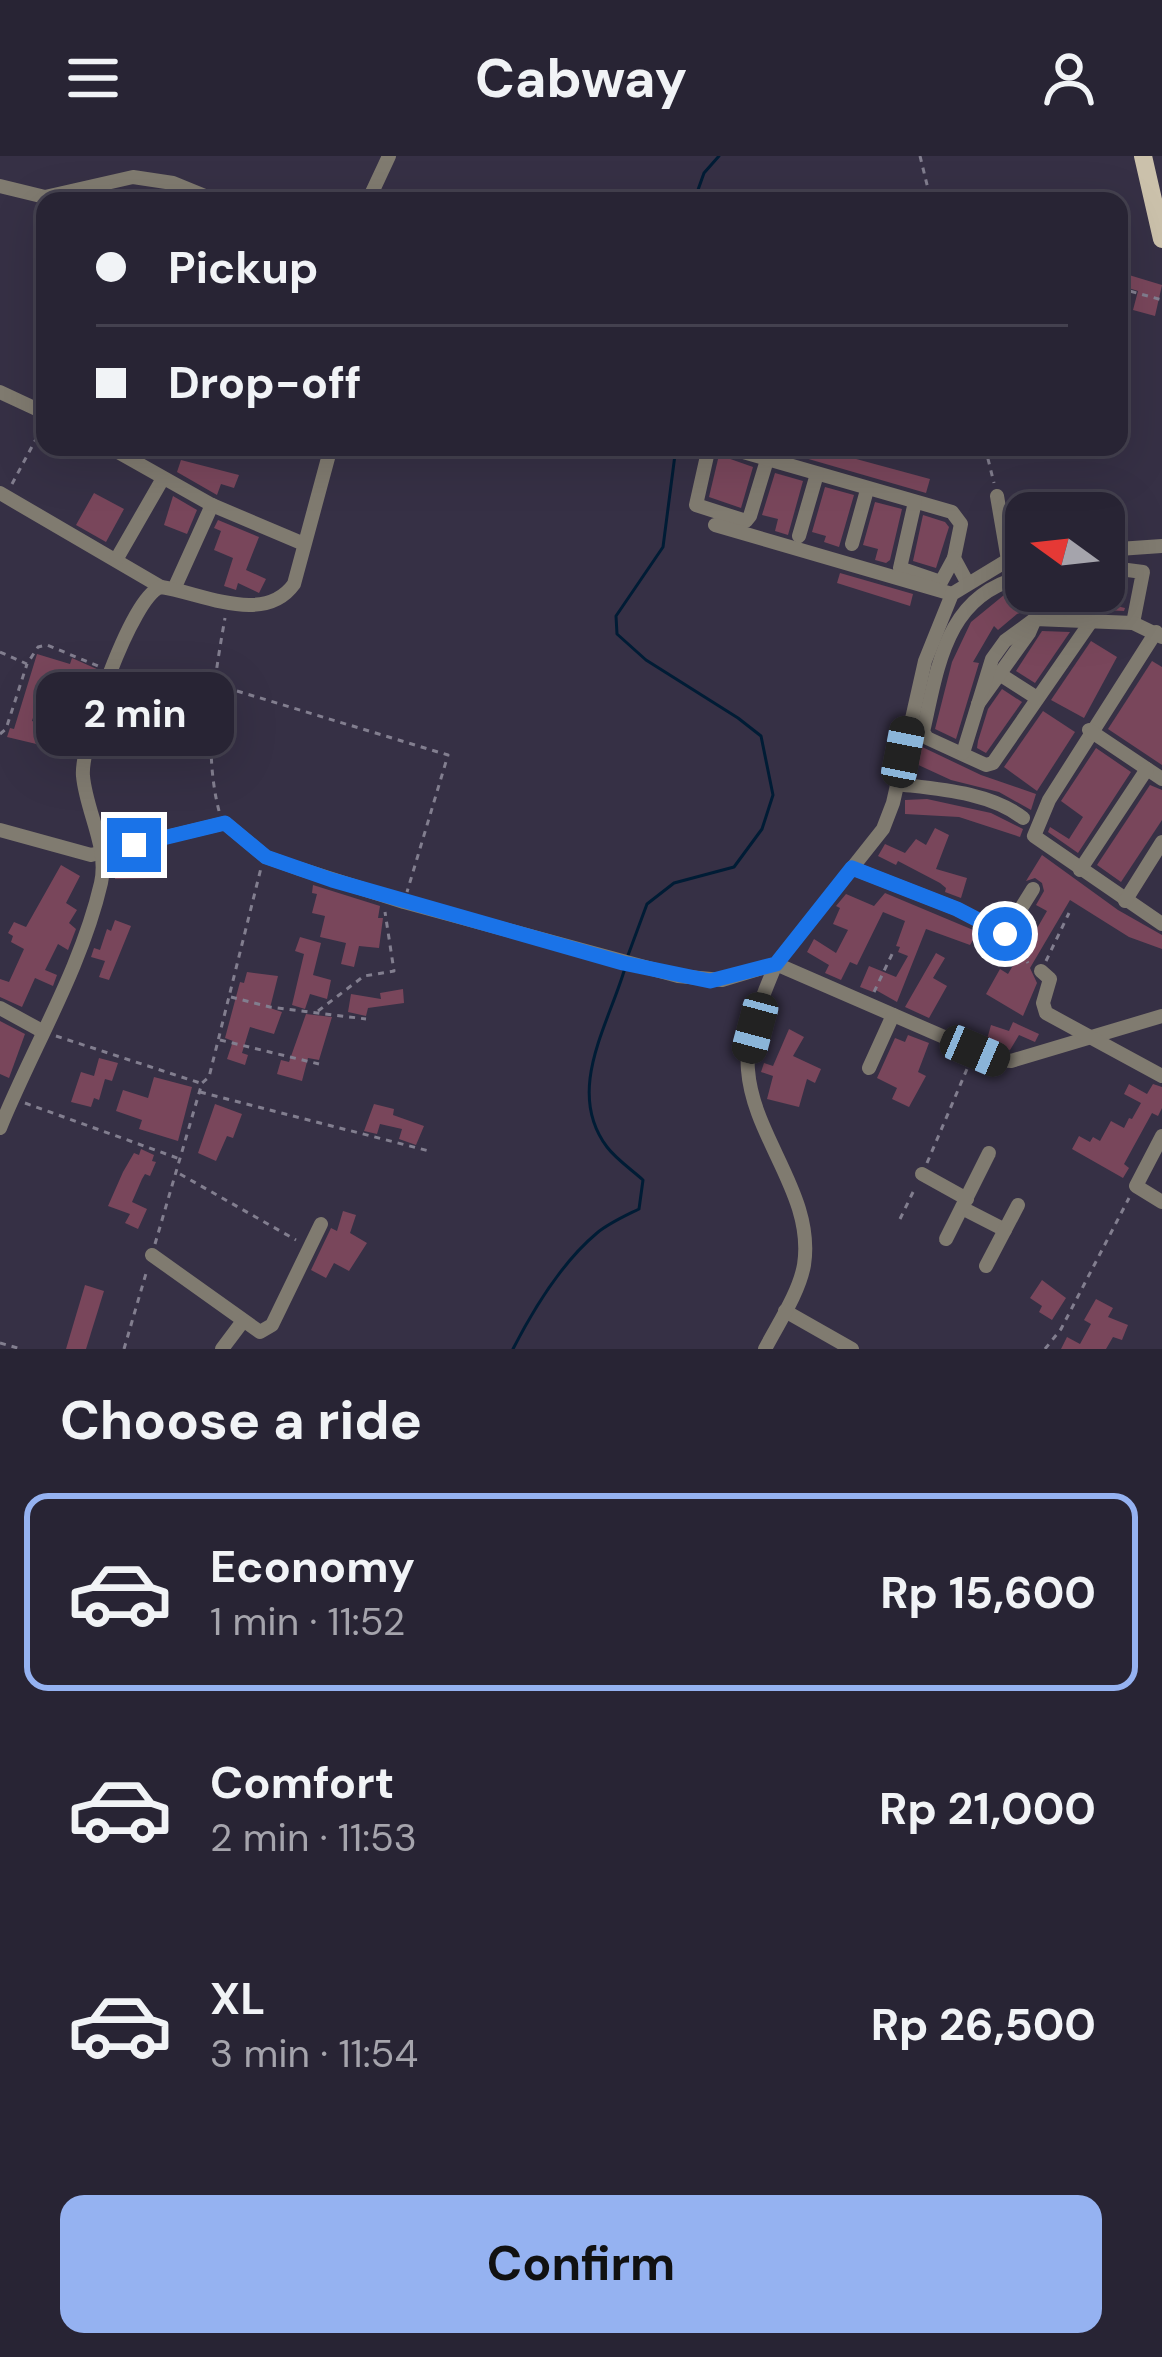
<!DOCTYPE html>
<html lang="en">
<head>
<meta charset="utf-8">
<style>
	:root { --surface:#282434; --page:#302c3c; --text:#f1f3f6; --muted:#a5a4ac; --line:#44414f; --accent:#95b2f1 }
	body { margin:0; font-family:"DM Sans",sans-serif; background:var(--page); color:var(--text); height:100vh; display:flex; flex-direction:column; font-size:45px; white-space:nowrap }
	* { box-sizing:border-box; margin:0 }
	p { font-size:39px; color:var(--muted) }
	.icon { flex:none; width:66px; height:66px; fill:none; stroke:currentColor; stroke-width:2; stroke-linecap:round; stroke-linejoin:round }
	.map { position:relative; height:1193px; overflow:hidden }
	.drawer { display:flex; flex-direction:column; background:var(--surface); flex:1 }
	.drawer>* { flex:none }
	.banner { position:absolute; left:36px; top:36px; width:1092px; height:264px; border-radius:24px; box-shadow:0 12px 48px #0002,0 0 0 3px var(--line); display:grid; align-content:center; height:264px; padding:0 60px; background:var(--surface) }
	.needle { width:78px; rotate:285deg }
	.controls { position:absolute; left:1005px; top:336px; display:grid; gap:24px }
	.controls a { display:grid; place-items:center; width:120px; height:120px; border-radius:24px; background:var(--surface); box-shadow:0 12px 48px #0002,0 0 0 3px var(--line); font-size:60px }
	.end { position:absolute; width:54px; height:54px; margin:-27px; border:15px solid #1a73e8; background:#fff; box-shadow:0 0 0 6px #fff }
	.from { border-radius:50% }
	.bubble { position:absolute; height:84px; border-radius:24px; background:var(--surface); box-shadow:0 12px 48px #0002,0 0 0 3px var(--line); font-size:39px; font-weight:700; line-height:84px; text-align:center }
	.car { position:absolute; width:36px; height:72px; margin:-36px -18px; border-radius:15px; box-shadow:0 0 9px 3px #0007; background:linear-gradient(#222 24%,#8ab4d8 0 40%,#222 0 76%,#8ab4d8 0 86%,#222 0) }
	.banner b { display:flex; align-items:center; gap:42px; height:114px; font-size:45px }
	.banner b+b { border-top:3px solid var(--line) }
	.banner i { width:30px; height:30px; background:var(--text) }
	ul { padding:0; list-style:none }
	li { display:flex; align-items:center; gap:36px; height:198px; margin:0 24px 18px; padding:0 36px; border:6px solid transparent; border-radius:24px }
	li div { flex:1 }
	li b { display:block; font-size:45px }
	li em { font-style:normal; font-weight:700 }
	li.current { border-color:var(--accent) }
	li>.icon { width:108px; height:108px; stroke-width:1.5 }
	h2 { padding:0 60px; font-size:54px; line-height:144px }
	.primary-button { display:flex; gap:24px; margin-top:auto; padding:24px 60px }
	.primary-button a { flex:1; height:138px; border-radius:24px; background:var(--accent); color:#111; font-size:48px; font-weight:700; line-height:138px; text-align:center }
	header { display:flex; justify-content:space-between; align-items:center; height:156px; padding:0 60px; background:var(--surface); font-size:54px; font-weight:700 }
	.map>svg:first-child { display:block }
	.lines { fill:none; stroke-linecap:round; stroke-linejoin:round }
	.stream { stroke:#001c35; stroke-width:3 }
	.building { fill:#79465b }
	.path { stroke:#827e8f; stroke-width:3; stroke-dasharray:6 6; stroke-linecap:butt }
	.minor { stroke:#807b70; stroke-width:14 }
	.major { stroke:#cbc1ab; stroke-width:18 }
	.route { stroke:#1a73e8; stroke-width:15 }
</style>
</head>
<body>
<header><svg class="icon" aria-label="menu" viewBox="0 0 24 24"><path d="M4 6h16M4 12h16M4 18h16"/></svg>Cabway<svg class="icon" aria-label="person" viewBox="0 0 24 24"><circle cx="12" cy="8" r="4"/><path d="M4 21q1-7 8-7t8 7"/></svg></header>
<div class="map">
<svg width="1162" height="1193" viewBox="0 0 1162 1193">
	<rect width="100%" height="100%" fill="#363045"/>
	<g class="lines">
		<g class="stream">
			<path d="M694 45 704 17 719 0"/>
			<path d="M627 802 647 748 674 727 734 711 762 673 773 639 761 580 738 562 646 504 617 478 616 460 663 391 676 291"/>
			<path d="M513 1193C534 1152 561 1107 597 1077 609 1067 625 1060 639 1053L643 1024C632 1014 616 1003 607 991 565 935 608 870 625 812"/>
		</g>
	</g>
	<g class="building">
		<path d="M1119 116 1162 129 1155 160 1133 154 1138 135 1119 129Z"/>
		<path d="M767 291H812L930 323 926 337Z"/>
		<path d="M719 299 753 311 741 352 709 341Z"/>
		<path d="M181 304 239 319 234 332 221 328 217 339 177 316Z"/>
		<path d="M775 317 803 325 788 379 775 375 778 363 762 359Z"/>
		<path d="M825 331 854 339 839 391 824 386 826 380 812 376Z"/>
		<path d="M94 337 124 353 106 386 76 369Z"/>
		<path d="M173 340 197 354 187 378 164 369Z"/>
		<path d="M875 346 902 353 890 404 886 407 875 404 878 393 863 389Z"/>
		<path d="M923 359 945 366 949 371 936 412 913 405Z"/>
		<path d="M218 364 259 381 246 414 266 423 259 437 238 427 236 434 224 430 233 402 214 394 221 375 214 372Z"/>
		<path d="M840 417 913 438 910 450 837 427Z"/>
		<path d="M1026 432V435H1078L1075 438 1080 441 1125 452 1124 455 1049 451 1053 445 1017 458 998 474 994 470 973 506 979 507 956 583 935 573 952 506 971 466 1004 439Z"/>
		<path d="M1042 475 1070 476 1035 527 1016 515Z"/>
		<path d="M1091 485 1117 501 1084 562 1051 544Z"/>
		<path d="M37 498 70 508 72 502 99 514 89 542 78 538 80 531 46 520 32 565 76 579 70 596 7 581 10 572 14 573Z"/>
		<path d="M1152 505 1162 511V609L1108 573Z"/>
		<path d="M1002 533 1022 546 986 597 977 592 978 585 988 553Z"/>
		<path d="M1043 555 1075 576 1037 635 1004 611Z"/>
		<path d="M918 589 981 619 1036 638 1031 654 999 636 951 624 914 607Z"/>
		<path d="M1096 592 1131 616 1078 697 1048 676 1050 671 1069 683 1083 661 1061 645Z"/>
		<path d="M1150 629 1162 634V664L1121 726 1097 709Z"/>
		<path d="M927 643 991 657 1023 673 1020 681 959 661 905 658V644Z"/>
		<path d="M935 672 949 679 936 713 967 722 961 742 945 736 946 732 940 727 898 705 896 709 878 700 885 688 905 697 916 683 926 689Z"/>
		<path d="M139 699 151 701V710H161L160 722 115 723V713H127V702Z"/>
		<path d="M1042 699 1118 754 1162 779V793L1129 781 1070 744 1030 812 1037 827 1023 860 986 838 1000 813 1008 818 1018 801 1002 792 1004 789 1013 786 1025 793 1047 755 1036 749 1044 735 1042 727 1035 722 1026 725Z"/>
		<path d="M61 709 80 720 66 747 77 754 69 767 76 773 68 794 58 788 45 814 57 819 53 830 35 822 22 851 0 841V823L9 826 24 793 11 786 13 780 8 777 14 766 26 771Z"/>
		<path d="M313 729 380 750 378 762H383L379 792 359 790 354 811 341 808 346 787 320 781 325 760 312 757 317 738 312 737Z"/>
		<path d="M885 737 978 776 970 789 926 773 897 846 874 833 873 836 860 831 869 810 896 821 908 800 898 796 900 791 896 790 905 765 883 756 857 809 850 806 841 824 825 817 829 809 807 796 814 783 836 797 848 774 833 768 840 752 836 750 846 738 874 750Z"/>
		<path d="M115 764 131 770 109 824 99 821 105 805 91 801 94 792 100 794 107 773 111 775Z"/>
		<path d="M300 781 321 787 313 819 331 824 327 843 310 838 305 853 292 849 304 798 295 795Z"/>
		<path d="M936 797 945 802 933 822 947 830 929 862 905 851Z"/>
		<path d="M247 816 278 820 270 852 282 856 274 878 250 871 242 897 248 899 245 909 227 903 233 885 225 882 240 826 244 827Z"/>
		<path d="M403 833 404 847 368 852 366 860 348 856 351 838 381 843 380 837Z"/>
		<path d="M306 858 332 861 319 904 308 902 302 925 277 918 281 904 289 906Z"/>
		<path d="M0 865 25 878 9 922 0 918Z"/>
		<path d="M1013 866 1039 878 1035 886 1019 879 1010 894 986 887 991 869 1009 875Z"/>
		<path d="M789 873 804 881 793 900 821 913 815 927 807 923 799 951 767 943 773 920 761 916 764 907 773 910Z"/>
		<path d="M908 879 929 887 918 916 926 920 909 951 892 943 897 932 877 922 895 882 905 886Z"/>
		<path d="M99 902 118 907 112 925 105 923 99 944 94 942 91 951 71 946 81 916 94 920Z"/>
		<path d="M154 921 192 931 178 985 139 973 142 964 116 955 123 934 148 942Z"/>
		<path d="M1129 928 1147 938 1153 928 1162 931V952L1158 960 1152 957 1124 1008 1129 1012 1123 1022 1072 993 1079 980 1090 986 1093 981 1100 985 1111 965 1124 972 1129 962 1132 963 1141 947 1124 938Z"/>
		<path d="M215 948 242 958 233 982 227 980 216 1005 198 997Z"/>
		<path d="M374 948 394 953 393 959 424 970 416 989 399 983 402 973 380 968 377 978 364 975Z"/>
		<path d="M141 993 154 999 152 1005 156 1006 150 1020 145 1018 142 1023 132 1046 147 1053 138 1073 125 1067 130 1058 108 1050 123 1016 134 997 139 999Z"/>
		<path d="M343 1055 356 1059 350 1077 367 1087 349 1115 334 1107 326 1122 311 1114 331 1072 337 1075Z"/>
		<path d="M1042 1124 1066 1142 1052 1164 1039 1156 1042 1150 1030 1142Z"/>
		<path d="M85 1129 104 1135 86 1193H66Z"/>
		<path d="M1096 1143 1113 1152 1108 1161 1128 1169 1122 1184 1113 1181 1106 1193H1061L1067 1181 1080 1188 1091 1168 1084 1164Z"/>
	</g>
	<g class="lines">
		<g class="path">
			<path d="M920 0 931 45"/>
			<path d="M1119 132 1162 144"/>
			<path d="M985 291 994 327"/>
			<path d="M12 328 44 268"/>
			<path d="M0 496 27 508 38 491 47 489 98 510"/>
			<path d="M214 528 448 599 407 736"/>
			<path d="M0 578 6 573 27 508"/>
			<path d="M219 655C203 592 214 524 225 462"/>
			<path d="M1015 785 1028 807"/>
			<path d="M1046 805 1069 757"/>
			<path d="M874 836 894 794"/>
			<path d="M231 841 270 851 366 863"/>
			<path d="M318 855 364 820 394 815 385 756"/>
			<path d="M56 880 200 927"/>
			<path d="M220 884 319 908"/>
			<path d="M200 936 429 995"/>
			<path d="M25 947 180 1003"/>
			<path d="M927 1007 970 906"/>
			<path d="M180 1018 296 1084"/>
			<path d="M900 1063 915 1032"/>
			<path d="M155 1088 202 927 209 921 261 712"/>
			<path d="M0 1187 21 1193"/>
			<path d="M124 1193 147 1114"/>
			<path d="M1045 1193 1061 1173 1129 1042"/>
		</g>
		<g class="minor">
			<path d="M0 30 45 41 133 21 173 27 217 45"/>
			<path d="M368 45 389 0"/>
			<path d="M0 236 45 257"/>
			<path d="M109 291 212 349 304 388"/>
			<path d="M709 291 696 349 746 365 750 360 767 304"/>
			<path d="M726 291 952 356 961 368 954 402 967 426"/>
			<path d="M0 337 161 431"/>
			<path d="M997 340 1008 404"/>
			<path d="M915 346 900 412 941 426 954 402"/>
			<path d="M715 369 952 438"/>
			<path d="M799 380 817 318"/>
			<path d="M852 388 867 334"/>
			<path d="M1104 394 1162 390"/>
			<path d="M116 404 162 324"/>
			<path d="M1104 411 1143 416 1133 467"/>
			<path d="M1026 420C946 436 938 510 923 576L927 582 986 609 993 607 1090 467"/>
			<path d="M174 433 212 349"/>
			<path d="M1156 476 1049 644 1034 680 1162 768"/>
			<path d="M1001 519 1037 542"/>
			<path d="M978 548 1029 477 1035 463"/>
			<path d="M1089 574 1162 623"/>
			<path d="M963 597 992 503 1005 485 1035 463 1133 467 1162 481"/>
			<path d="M897 628C938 633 989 636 1023 662"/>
			<path d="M0 674 91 699 225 667 266 701 297 712 404 746 678 820 722 824 776 808 997 904 1011 905 1162 860"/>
			<path d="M852 712 957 753 1005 778 1033 733"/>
			<path d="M1080 714 1147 613"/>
			<path d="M1125 745 1162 686"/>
			<path d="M1041 815 1050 823 1043 847 1046 857 1162 920"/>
			<path d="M0 852 42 875"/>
			<path d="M869 912 893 859"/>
			<path d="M0 972C33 891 81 813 101 727 109 692 86 655 83 620 80 588 132 439 161 431 202 437 264 470 294 428L331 291"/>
			<path d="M1162 980 1136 1030 1162 1046"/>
			<path d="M922 1018 967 1043"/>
			<path d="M962 1052 1005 1074"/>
			<path d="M946 1083 989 997"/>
			<path d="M152 1099 260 1176 272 1169 321 1068"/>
			<path d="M986 1110 1018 1049"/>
			<path d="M785 1155 852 1193"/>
			<path d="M222 1193 243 1165"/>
			<path d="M765 1193C778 1168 799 1137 804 1109 815 1039 753 982 748 914 745 880 763 839 776 808L883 673 893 647 925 505 952 438 1008 404 1026 400"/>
		</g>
		<path class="major" d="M1143 0 1162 83"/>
	</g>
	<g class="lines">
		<path class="route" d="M134 689 225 667 266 701 332 724 623 807 710 825 776 808 852 712 957 753 1005 778"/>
	</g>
</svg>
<div class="controls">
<a><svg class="needle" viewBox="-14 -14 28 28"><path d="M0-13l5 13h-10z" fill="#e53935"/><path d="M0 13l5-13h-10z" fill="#a5a4ac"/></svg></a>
</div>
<i class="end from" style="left:1005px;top:778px"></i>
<i class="end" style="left:134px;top:689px"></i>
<div class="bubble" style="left:36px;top:516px;width:198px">2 min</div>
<i class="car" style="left:903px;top:596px;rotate:11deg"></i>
<i class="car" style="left:755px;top:872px;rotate:195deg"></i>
<i class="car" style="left:975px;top:895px;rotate:113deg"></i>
<div class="banner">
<b><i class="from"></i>Pickup</b>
<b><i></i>Drop-off</b>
</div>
</div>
<section class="drawer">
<h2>Choose a ride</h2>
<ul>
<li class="current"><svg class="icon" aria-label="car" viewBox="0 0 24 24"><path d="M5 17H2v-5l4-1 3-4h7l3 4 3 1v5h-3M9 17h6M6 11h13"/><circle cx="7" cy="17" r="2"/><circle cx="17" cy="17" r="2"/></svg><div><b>Economy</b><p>1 min · 11:52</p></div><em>Rp 15,600</em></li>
<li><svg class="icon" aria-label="car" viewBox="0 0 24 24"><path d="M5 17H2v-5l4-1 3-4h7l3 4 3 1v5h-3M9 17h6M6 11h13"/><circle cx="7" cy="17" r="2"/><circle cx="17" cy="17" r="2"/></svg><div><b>Comfort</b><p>2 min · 11:53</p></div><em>Rp 21,000</em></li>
<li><svg class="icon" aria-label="car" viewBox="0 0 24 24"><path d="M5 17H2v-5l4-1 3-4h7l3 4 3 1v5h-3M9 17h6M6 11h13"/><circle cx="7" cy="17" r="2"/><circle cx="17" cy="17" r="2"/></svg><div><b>XL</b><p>3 min · 11:54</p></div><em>Rp 26,500</em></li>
</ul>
<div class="primary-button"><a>Confirm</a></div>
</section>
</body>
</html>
